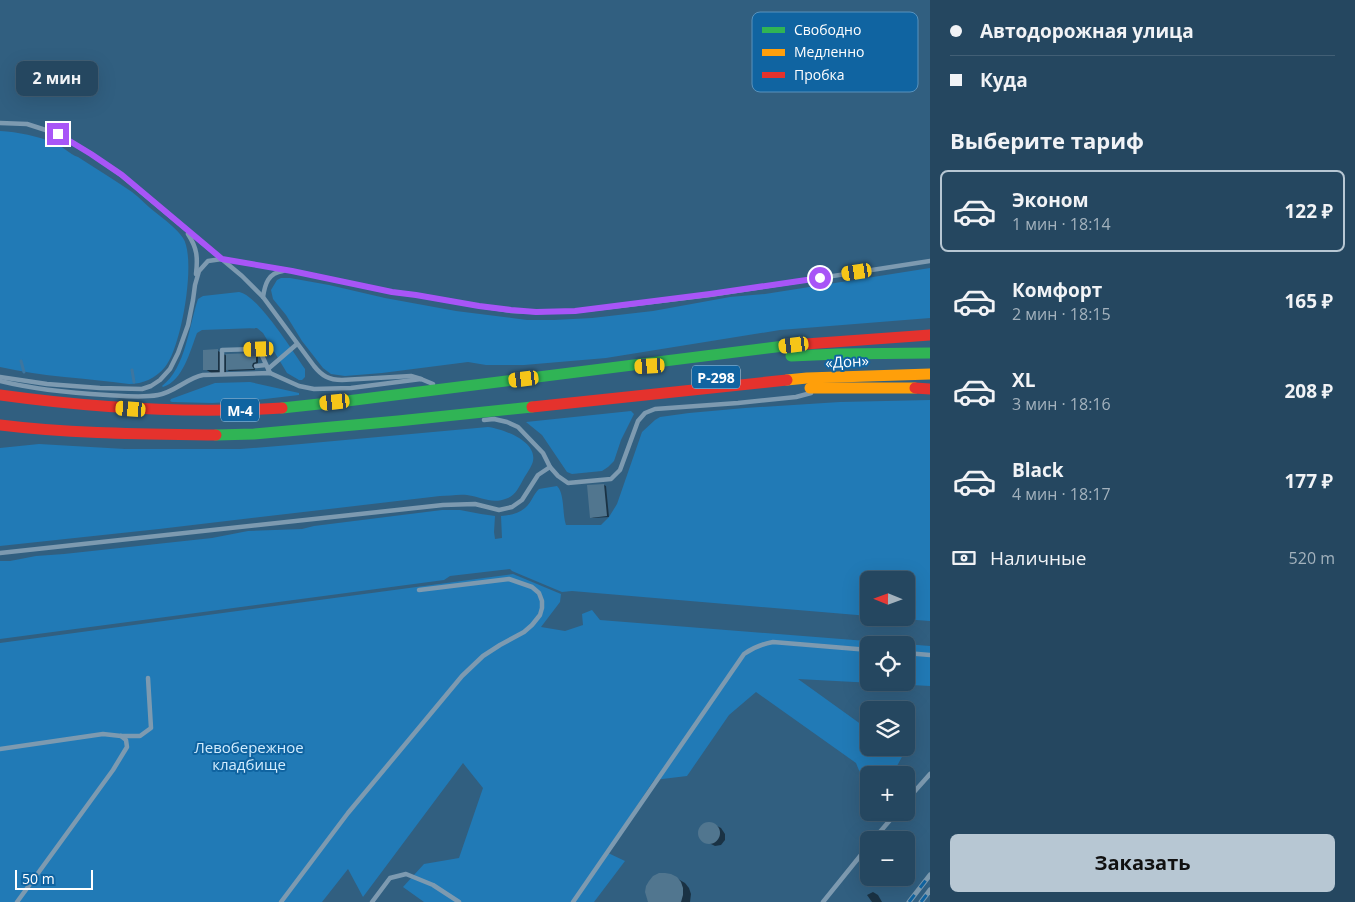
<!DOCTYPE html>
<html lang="ru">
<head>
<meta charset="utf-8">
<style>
	:root { --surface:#254760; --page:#315169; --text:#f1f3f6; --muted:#a3b2bd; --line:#425f75; --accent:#b7c7d3 }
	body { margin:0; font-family:"Open Sans",sans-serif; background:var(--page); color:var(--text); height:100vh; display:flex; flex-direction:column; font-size:19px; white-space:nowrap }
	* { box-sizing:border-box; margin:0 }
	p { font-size:16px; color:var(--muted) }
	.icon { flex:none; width:28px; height:28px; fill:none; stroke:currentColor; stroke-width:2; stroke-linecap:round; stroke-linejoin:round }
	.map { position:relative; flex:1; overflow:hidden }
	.sheet { display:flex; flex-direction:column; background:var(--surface); width:425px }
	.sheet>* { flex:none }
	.banner { display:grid; align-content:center; height:110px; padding:0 20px; background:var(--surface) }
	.needle { width:32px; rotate:271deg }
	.fabs { position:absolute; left:860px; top:571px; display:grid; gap:10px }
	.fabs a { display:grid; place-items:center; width:55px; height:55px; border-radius:8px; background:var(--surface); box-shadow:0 5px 20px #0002,0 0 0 1px var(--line); font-size:25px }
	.scale { position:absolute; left:15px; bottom:12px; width:78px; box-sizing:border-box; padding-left:5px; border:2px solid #fff; border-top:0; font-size:14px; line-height:18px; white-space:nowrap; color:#fff; -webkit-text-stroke:4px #1064a1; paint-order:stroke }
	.end { position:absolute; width:22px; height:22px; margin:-11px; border:6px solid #a855f7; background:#fff; box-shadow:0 0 0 2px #fff }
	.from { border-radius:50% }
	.bubble { position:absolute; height:35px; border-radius:8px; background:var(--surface); box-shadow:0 5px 20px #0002,0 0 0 1px var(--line); font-size:16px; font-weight:700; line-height:35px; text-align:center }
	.car { position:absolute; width:15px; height:30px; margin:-15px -8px; border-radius:6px; box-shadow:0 0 4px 1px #0007; background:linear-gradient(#f5c518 24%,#345 0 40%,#f5c518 0 76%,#345 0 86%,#f5c518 0) }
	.banner b { display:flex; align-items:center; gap:18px; height:48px; font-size:19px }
	.banner b+b { border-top:1px solid var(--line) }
	.banner i { width:12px; height:12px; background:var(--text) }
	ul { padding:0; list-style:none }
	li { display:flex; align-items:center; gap:15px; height:82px; margin:0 10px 8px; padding:0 10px; border:2px solid transparent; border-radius:8px }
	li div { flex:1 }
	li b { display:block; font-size:19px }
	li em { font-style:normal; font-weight:700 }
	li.selected { border-color:var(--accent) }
	li>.icon { width:45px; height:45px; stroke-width:1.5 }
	h2 { padding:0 20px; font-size:22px; line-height:60px }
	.pay { display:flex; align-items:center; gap:12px; height:55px; padding:0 20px; font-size:19px }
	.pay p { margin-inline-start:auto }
	.action { display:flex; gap:10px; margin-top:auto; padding:10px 20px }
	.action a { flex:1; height:58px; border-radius:8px; background:var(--accent); color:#111; font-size:20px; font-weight:700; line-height:58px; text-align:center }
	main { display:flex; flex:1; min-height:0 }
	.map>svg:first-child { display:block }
	.green { fill:#217ab6; fill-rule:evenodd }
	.shadow { fill:#0007 }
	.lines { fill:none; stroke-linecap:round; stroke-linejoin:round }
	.stream { stroke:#3d76a0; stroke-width:3 }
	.building { fill:#51768f }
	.lane { stroke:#7d9ab0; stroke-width:4.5 }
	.fast { stroke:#30b455; stroke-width:11 }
	.slow { stroke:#ff9f0a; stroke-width:11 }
	.jam { stroke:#e5322d; stroke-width:11 }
	.rail-casing { stroke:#7c9aaf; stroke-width:5 }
	.rail { stroke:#1064a1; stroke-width:3; stroke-dasharray:9; stroke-linecap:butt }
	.route { stroke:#a855f7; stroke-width:6 }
	.labels { text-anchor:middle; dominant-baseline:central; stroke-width:4; stroke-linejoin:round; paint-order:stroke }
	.shield { fill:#1064a1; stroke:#b7d0e3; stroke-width:1 }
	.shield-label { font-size:14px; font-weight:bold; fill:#fff }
	.street-label { font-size:15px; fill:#fff; stroke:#1064a1 }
	.park-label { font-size:15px; fill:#d2ecfe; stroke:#1064a1 }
	.key { fill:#1064a1; stroke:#5892bd; stroke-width:1 }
	.key-label { font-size:14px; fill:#fff }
</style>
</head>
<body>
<main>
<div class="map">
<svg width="930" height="902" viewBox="0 0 930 902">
	<rect width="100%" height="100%" fill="#315f80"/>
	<g class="green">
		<path d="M0 131C18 132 38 136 54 143 63 146 69 154 78 157 96 169 115 180 132 192 140 198 147 206 155 212 165 220 176 228 183 238 197 259 181 349 165 367 156 378 143 384 129 384 86 378 43 377 0 367Z"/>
		<path d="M930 268V318L780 330 606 358 524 365H486L468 362 382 373 345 376 331 374 323 368 302 341 286 315 273 299 271 290 277 280 281 278H290L329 285 385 298 456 311 527 320H554L592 318 653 311 730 297 765 294Z"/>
		<path d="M239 292C258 295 293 352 305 369V377L302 380H299L287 373 263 333 257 328 202 330 197 333C190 351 183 381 163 387L162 386C186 368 189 325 198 299L203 296Z"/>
		<path d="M250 382 299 393V395L247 401 212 403 172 402 170 401 171 399 215 383Z"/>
		<path d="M930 400V621L889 618H906V580H869V616L572 591 562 592 512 571 510 569 450 576 444 580 0 639V561H10L36 556 64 554 212 538 248 531 302 529 314 526 442 510H460L481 514 495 516 494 532 495 539 502 538 501 516C514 515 525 512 532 499 534 495 536 492 539 489L557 486C565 494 562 514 566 525H601L609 517 617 504 642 432 655 420 660 417 689 413 745 408 840 402Z"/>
		<path d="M631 411 634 414 621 440 614 461 608 467 602 471 572 474 567 472 542 435 526 422Z"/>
		<path d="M488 427C503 429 537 441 533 461 532 466 527 473 524 478 520 485 516 495 508 498 491 505 483 497 467 495 458 494 449 496 440 496L159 529 0 546V448L39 444 125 449H240L290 445Z"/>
		<path d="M513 574 561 594 560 602 541 627 565 631 583 625 582 614 592 610 600 620 930 646V686L798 679 869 730V748H892L903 755 892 775H869V795L856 763 756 692 729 715 687 776 654 780 606 852 625 861 594 902H424L403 887 424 864 459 858 483 788 463 763 363 897 348 869 322 902H0V643ZM869 645H906V682H869Z"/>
	</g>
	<g class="shadow">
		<path d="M218 351 227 356 256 354 258 356V363L254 366 255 370 229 371 226 369V374H213L205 369Z"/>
		<path d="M604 485 606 486 609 517 593 518 591 517Z"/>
		<path d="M705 824H712L715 825 721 828 725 834V840L721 845 715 846 703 840 700 835 701 829Z"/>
		<path d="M906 861 915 868 906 881 900 878H906Z"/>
		<path d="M671 875 685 883 689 888 691 894 690 902H650Z"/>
		<path d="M873 892 878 895 882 902H872L867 895Z"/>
	</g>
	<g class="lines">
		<g class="stream">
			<path d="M21 361 24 372"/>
			<path d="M132 370 134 382"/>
		</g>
	</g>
	<g class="building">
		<path d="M218 349V370H203V350Z"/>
		<path d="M256 353V362L253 363 252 366 254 369 226 370V354Z"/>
		<path d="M604 484 607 516 590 518 587 485Z"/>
		<circle cx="709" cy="833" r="11"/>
		<path d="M659 873H665L671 874 677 877 681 882 683 888V895L681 902H648L645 892 646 886 649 881 653 876Z"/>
	</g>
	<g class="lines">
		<g class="lane">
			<path d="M0 123 27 124 58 134 91 154 121 175 242 276 263 297 314 366C322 376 329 380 342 380L411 376 421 379"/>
			<path d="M188 234C197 248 198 257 196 274"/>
			<path d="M263 297C265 284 268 273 283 271"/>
			<path d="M256 366 266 365"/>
			<path d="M268 369 297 344"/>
			<path d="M222 374V350L259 349 270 373"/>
			<path d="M0 377 47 384 100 388 142 389 151 386 160 380 170 369 178 353 188 325 193 300 195 285 199 271 208 261 222 259 292 271 392 292 416 295 479 306 511 311 536 312 575 311 611 307 710 295 930 261"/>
			<path d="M0 381C36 390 71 393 107 395 124 396 142 398 158 395 175 392 187 378 203 375L270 373 299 386 314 389 351 388 421 379 433 384"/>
			<path d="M484 420 494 419 507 422 518 427 543 453 550 467 558 476 568 483 611 479 620 470 638 421 645 413 655 409 738 403 796 397 811 393"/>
			<path d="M0 553 443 505 475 504 499 510 512 507 522 500 538 475 550 467"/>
			<path d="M906 653 930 655"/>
			<path d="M0 749 103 734 121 736H140L151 728 148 678"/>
			<path d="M906 801 930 774"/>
			<path d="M873 840 897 812"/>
			<path d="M17 902 113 770 127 747 126 740 121 736"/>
			<path d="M281 902 348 813 462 676 483 656 500 645 524 632 532 625 540 615 542 608V601L539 593 532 587 509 579 419 590"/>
			<path d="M372 902 390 878 406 874 433 885 459 902"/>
			<path d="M573 902 744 654C754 647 762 644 773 642L869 650"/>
			<path d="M823 902 869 845"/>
		</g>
		<g class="fast">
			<path d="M791 356 838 354 930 353"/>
			<path d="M282 408 347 401 792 345"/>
			<path d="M216 435 254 434 398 421 532 407"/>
		</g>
		<g class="slow">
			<path d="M787 380 807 378 930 374"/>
			<path d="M810 388H915"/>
		</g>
		<g class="jam">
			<path d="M792 345 930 335"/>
			<path d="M915 388 930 389"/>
			<path d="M0 395C94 408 187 414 282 408"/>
			<path d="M532 407 787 380"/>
			<path d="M0 425C72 434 144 434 216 435"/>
		</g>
		<defs>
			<g id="rail">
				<path d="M909 902 930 875"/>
				<path d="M921 902 930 890"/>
			</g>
		</defs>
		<use href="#rail" class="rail-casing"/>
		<use href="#rail" class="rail"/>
	</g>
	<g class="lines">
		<path class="route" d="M58 134 91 154 122 175 222 259 292 271 392 292 416 295 479 306 511 310 536 312 575 311 710 294 820 278"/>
	</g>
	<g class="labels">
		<g class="shield">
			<rect x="692" y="365.5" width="48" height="23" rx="4"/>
			<rect x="221" y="398.5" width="38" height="23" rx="4"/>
		</g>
		<g class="shield-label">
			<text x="716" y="377">Р-298</text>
			<text x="240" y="410">М-4</text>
		</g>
		<g class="street-label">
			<text transform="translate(847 361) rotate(-3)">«Дон»</text>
		</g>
		<g class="park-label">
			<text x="249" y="747">Левобережное<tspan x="249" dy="17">кладбище</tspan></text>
		</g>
	</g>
	<rect x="752" y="12" width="166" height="80" rx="8" class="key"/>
	<rect x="762" y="27" width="23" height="6" fill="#30b455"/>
	<rect x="762" y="49" width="23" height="7" fill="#ff9f0a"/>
	<rect x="762" y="72" width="23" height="6" fill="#e5322d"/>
	<g class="key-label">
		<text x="794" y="35">Свободно</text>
		<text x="794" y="57">Медленно</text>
		<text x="794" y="80">Пробка</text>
	</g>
</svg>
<div class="fabs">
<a><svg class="needle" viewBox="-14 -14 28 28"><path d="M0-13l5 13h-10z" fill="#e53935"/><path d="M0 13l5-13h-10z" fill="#a3b2bd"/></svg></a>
<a><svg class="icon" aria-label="locate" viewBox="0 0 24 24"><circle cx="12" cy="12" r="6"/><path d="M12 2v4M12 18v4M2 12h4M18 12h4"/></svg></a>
<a><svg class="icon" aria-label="layers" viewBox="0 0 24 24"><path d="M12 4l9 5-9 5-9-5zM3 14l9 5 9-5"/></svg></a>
<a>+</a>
<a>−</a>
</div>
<div class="scale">50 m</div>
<i class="end from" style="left:820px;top:278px"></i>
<i class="end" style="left:58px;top:134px"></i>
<div class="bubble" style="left:16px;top:61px;width:82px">2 мин</div>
<i class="car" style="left:857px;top:272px;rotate:261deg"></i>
<i class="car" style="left:794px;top:345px;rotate:263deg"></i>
<i class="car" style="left:259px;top:349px;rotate:268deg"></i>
<i class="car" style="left:650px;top:366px;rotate:267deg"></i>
<i class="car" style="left:524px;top:379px;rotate:263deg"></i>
<i class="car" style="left:335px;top:402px;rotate:264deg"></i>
<i class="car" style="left:131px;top:409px;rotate:274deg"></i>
</div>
<section class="sheet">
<div class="banner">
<b><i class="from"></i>Автодорожная улица</b>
<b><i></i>Куда</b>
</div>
<h2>Выберите тариф</h2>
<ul>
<li class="selected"><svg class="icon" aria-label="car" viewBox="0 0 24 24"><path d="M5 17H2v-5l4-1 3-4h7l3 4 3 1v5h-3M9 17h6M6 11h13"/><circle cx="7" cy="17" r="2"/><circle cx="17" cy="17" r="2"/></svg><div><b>Эконом</b><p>1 мин · 18:14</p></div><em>122 ₽</em></li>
<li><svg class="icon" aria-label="car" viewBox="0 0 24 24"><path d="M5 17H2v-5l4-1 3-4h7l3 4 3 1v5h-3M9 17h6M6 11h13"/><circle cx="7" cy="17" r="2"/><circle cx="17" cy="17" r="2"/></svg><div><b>Комфорт</b><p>2 мин · 18:15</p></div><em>165 ₽</em></li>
<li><svg class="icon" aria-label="car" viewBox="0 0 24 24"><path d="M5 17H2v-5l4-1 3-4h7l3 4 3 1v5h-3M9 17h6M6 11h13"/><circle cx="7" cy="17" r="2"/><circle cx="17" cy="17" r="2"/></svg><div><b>XL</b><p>3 мин · 18:16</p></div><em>208 ₽</em></li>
<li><svg class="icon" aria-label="car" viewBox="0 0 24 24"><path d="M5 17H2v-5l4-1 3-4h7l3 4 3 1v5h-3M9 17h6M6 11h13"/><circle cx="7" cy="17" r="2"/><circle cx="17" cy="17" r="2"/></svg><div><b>Black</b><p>4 мин · 18:17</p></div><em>177 ₽</em></li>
</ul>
<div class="pay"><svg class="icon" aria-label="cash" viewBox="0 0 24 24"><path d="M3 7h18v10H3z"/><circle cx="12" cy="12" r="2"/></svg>Наличные<p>520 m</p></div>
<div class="action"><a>Заказать</a></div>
</section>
</main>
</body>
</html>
